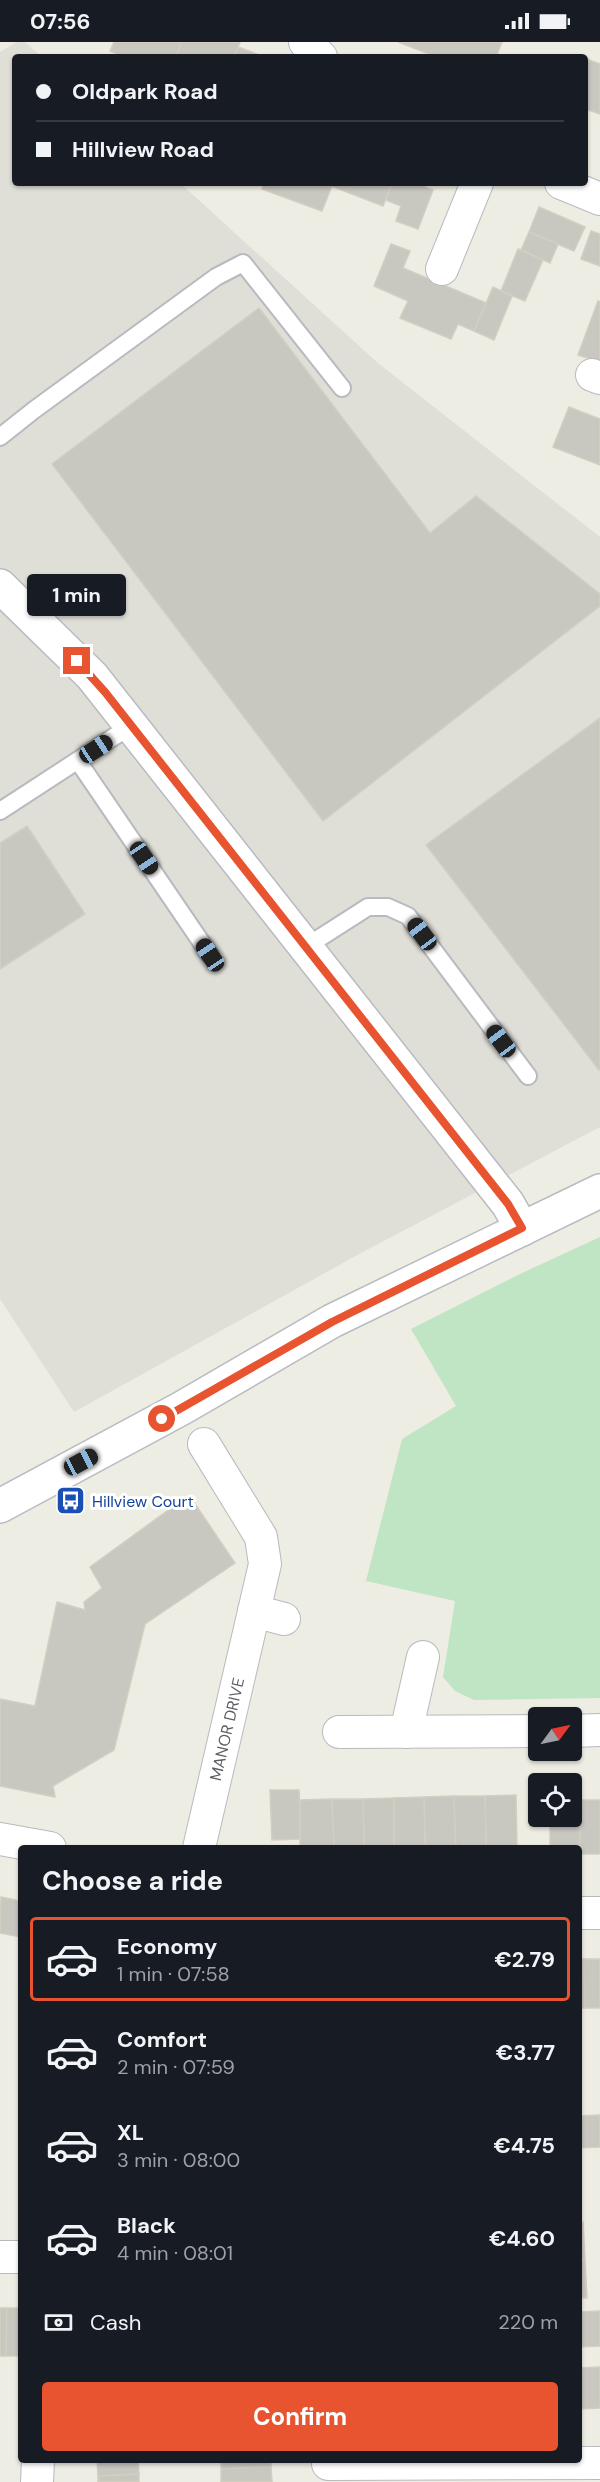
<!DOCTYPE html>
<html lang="en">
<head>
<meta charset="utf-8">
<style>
	:root { --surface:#171b24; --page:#242831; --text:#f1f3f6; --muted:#9ea1a6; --line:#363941; --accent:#e8542f }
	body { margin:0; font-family:"DM Sans",sans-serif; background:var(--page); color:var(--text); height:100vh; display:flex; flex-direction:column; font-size:22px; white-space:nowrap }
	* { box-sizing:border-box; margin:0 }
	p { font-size:20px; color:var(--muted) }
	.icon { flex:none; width:33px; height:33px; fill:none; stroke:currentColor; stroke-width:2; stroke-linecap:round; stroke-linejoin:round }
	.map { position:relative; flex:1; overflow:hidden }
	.drawer { position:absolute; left:18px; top:1803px; width:564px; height:618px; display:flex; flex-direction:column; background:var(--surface); border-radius:6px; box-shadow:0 2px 4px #0004 }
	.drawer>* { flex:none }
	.guide { position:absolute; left:12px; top:12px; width:576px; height:132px; border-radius:6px; box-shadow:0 2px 4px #0004; display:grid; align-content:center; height:132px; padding:0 24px; background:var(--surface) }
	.needle { width:39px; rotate:57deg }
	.tools { position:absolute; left:528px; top:1665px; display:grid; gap:12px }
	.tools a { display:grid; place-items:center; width:54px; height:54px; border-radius:6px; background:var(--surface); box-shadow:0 2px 4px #0004; font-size:30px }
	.end { position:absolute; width:27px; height:27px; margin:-14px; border:8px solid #e8542f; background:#fff; box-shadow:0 0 0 3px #fff }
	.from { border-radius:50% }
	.bubble { position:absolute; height:42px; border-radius:6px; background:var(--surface); box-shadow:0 2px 4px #0004; font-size:20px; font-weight:700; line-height:42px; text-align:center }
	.car { position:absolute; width:18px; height:36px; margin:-18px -9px; border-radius:8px; box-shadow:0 0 4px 2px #0007; background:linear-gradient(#222 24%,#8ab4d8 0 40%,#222 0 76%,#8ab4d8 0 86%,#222 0) }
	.guide b { display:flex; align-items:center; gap:21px; height:57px; font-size:22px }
	.guide b+b { border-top:2px solid var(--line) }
	.guide i { width:15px; height:15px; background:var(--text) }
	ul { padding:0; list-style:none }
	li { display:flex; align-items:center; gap:18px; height:84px; margin:0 12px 9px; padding:0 12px; border:3px solid transparent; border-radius:6px }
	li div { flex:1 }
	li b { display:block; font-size:22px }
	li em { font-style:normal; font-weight:700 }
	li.active { border-color:var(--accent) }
	li>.icon { width:54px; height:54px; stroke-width:1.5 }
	h2 { padding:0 24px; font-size:27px; line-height:72px }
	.pay { display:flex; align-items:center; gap:15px; height:66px; padding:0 24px; font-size:22px }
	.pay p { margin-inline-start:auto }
	.button { display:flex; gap:12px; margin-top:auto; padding:12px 24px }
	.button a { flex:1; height:69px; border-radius:6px; background:var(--accent); color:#fff; font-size:24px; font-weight:700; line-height:69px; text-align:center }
	.status { display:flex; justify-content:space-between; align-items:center; height:42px; padding:0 30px; background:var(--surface); direction:ltr }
	.status svg { height:16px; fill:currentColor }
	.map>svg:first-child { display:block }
	.industrial { fill:#dfded7 }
	.green { fill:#bfe5c4 }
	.building { fill:#c8c7c0; stroke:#d2cfc1; stroke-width:1.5 }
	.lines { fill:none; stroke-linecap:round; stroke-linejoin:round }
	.lane-casing { stroke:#b8babf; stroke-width:20 }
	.street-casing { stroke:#b8babf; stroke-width:34 }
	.secondary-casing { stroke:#b8bbc1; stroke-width:36 }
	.lane { stroke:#fff; stroke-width:16 }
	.street { stroke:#fff; stroke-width:32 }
	.secondary { stroke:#fff; stroke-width:33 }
	.route { stroke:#e8542f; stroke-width:8 }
	.labels { text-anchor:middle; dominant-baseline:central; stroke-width:6; stroke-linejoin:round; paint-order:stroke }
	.transit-label { font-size:16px; fill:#164399; stroke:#fff; text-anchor:start }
	.street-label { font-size:16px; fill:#5b5e63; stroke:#fff }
</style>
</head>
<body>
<div class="status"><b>07:56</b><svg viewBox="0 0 49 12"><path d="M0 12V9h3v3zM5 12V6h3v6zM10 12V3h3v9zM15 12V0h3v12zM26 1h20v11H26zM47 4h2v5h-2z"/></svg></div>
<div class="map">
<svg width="600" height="2440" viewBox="0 0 600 2440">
	<rect width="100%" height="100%" fill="#eeede3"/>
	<path class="industrial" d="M17 0H25L42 15H15V141H180L379 322 600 495V1085L361 1211 74 1370 0 1257V10Z"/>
	<path class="green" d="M600 1195V1656L474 1658 455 1649 443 1635 455 1559 366 1539 402 1397 456 1364 411 1287 520 1232Z"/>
	<g class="building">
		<path d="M114 0H182L176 15H125L110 9Z"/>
		<path d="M182 0H240L234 15H176Z"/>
		<path d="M398 0H502L496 15H437Z"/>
		<path d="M238 5 265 15H234Z"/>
		<path d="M587 17 600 22V72L585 67Z"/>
		<path d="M265 141H333L322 169 262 147Z"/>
		<path d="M333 141H392L383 164 331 144Z"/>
		<path d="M392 141H415L433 148 418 187 396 179 401 164 386 158Z"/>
		<path d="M539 165 585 185 574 209 529 190Z"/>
		<path d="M591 189 600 192V224L581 217Z"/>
		<path d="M529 190 558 202 550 221 521 208Z"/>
		<path d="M391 202 410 209 403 226 486 261 474 289 458 282 451 297 400 276 408 259 374 244Z"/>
		<path d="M518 207 543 218 525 259 501 249Z"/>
		<path d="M493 245 512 254 494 298 474 289Z"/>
		<path d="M598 259 600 260V320L578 313Z"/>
		<path d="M259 266 430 491 476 454 600 552V564L323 779 52 422Z"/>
		<path d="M569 365 600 377V423L553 405Z"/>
		<path d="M600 676V1027L599 1028 426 803Z"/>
		<path d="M27 784 85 872 0 927V801Z"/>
		<path d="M189 1453 235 1521 145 1582 114 1708 53 1744 55 1755 0 1744V1657L35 1664 57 1560 85 1568 84 1560 102 1546 90 1525Z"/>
		<path d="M270 1748H299L301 1797 272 1798Z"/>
		<path d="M516 1753 517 1806H486L485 1754Z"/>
		<path d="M454 1754 456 1806H425L424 1755Z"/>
		<path d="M454 1754H485L486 1806H456Z"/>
		<path d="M424 1755 425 1806H394V1756Z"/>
		<path d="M394 1756V1806H364L363 1757Z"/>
		<path d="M332 1757 334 1804 300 1805V1758Z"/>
		<path d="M332 1757H363L364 1806H334Z"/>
		<path d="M572 1758H580V1812L579 1806H550V1774H572Z"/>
		<rect x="580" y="1758" width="20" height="54"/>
		<path d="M1 1855 21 1859V1895L0 1891Z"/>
		<path d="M579 1917H584L585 1966H579Z"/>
		<path d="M584 1917H600V1966H585Z"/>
		<path d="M600 2073V2105L579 2106V2074Z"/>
		<path d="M579 2180H583L585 2218H579Z"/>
		<path d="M579 2218H585L587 2256H579Z"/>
		<path d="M0 2266H7L6 2314H0Z"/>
		<path d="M7 2266H21V2314H6Z"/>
		<path d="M600 2269V2304L579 2305V2270Z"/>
		<path d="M600 2325V2366L579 2367V2326Z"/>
		<path d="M97 2418H138L139 2432 98 2434Z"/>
		<path d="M221 2418H271V2425L221 2427Z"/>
		<path d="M271 2425 272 2440H221V2427Z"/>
		<path d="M139 2432V2440H98V2434Z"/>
	</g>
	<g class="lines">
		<defs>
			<g id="lane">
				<path d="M0 395 34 368 216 235 243 221 342 346"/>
				<path d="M78 719 210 913"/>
				<path d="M0 769 132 683"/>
				<path d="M307 904 368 865H388L408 874 528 1034"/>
			</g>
			<g id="street">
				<path d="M305 0 321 15"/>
				<path d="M561 141 600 157"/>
				<path d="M442 227 477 141"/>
				<path d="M592 333 600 336"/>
				<path d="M254 1569 284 1577"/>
				<path d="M572 1689 600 1688"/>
				<path d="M339 1690 538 1689"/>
				<path d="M406 1690 423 1615"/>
				<path d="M0 1797 50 1806"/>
				<path id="s1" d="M199 1806 265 1522 261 1495 204 1402"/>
				<path d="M579 1871H600"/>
				<path d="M0 2215H21"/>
				<path d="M328 2422 600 2421"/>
				<path d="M37 2440 38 2418"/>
			</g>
			<g id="secondary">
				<path d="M0 544 92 634 508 1162 522 1187"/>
				<path d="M0 1464 182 1366 332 1279 600 1149"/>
			</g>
		</defs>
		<use href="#lane" class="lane-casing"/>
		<use href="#street" class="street-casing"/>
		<use href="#secondary" class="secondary-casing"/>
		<use href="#lane" class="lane"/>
		<use href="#street" class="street"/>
		<use href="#secondary" class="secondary"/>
	</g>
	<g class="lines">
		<path class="route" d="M77 619 105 650 508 1162 522 1186 332 1280 162 1377"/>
	</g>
	<defs>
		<symbol id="bus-square" viewBox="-11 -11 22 22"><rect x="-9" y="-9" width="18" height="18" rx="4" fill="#1a4fb4" stroke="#fff"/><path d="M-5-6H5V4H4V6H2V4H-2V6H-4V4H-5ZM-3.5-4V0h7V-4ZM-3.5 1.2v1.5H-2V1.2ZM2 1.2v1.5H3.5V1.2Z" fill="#fff"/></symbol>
	</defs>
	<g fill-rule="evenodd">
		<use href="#bus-square" x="54" y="1442" width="33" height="33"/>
	</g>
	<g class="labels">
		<g class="transit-label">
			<text x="92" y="1459">Hillview Court</text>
		</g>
		<g class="street-label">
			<text stroke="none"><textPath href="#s1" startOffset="122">MANOR DRIVE</textPath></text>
		</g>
	</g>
</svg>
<div class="tools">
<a><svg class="needle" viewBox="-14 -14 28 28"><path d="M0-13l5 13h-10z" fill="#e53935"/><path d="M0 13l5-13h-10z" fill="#9ea1a6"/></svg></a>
<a><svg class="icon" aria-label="locate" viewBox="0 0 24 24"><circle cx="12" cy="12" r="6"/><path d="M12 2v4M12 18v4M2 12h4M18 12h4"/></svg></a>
</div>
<i class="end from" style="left:162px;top:1377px"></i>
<i class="end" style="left:77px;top:619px"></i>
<div class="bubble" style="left:27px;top:532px;width:99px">1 min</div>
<i class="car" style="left:96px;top:707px;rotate:57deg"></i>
<i class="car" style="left:144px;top:816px;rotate:146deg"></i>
<i class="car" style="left:422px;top:892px;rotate:323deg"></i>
<i class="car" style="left:210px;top:913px;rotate:326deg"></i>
<i class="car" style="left:501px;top:999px;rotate:323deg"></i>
<i class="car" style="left:81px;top:1420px;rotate:62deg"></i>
<div class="guide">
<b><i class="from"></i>Oldpark Road</b>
<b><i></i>Hillview Road</b>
</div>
<section class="drawer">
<h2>Choose a ride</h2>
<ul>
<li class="active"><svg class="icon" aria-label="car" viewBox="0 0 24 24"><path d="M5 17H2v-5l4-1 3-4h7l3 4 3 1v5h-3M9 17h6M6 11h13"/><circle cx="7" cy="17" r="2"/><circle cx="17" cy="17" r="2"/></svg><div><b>Economy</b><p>1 min · 07:58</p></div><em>€2.79</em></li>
<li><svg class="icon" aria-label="car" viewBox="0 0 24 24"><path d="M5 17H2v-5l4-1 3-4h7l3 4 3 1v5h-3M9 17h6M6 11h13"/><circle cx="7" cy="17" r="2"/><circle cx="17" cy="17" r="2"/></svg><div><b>Comfort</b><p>2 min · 07:59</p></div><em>€3.77</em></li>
<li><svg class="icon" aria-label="car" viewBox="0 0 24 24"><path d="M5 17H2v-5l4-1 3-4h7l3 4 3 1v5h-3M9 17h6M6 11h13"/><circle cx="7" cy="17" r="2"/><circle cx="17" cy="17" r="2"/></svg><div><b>XL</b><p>3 min · 08:00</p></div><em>€4.75</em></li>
<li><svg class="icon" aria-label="car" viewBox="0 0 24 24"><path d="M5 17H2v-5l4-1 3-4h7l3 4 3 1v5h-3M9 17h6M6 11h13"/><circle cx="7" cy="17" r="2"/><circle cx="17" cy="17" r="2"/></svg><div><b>Black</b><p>4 min · 08:01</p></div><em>€4.60</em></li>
</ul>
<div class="pay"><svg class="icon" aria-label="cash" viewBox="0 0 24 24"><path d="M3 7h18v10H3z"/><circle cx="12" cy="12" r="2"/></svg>Cash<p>220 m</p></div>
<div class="button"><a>Confirm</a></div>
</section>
</div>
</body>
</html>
